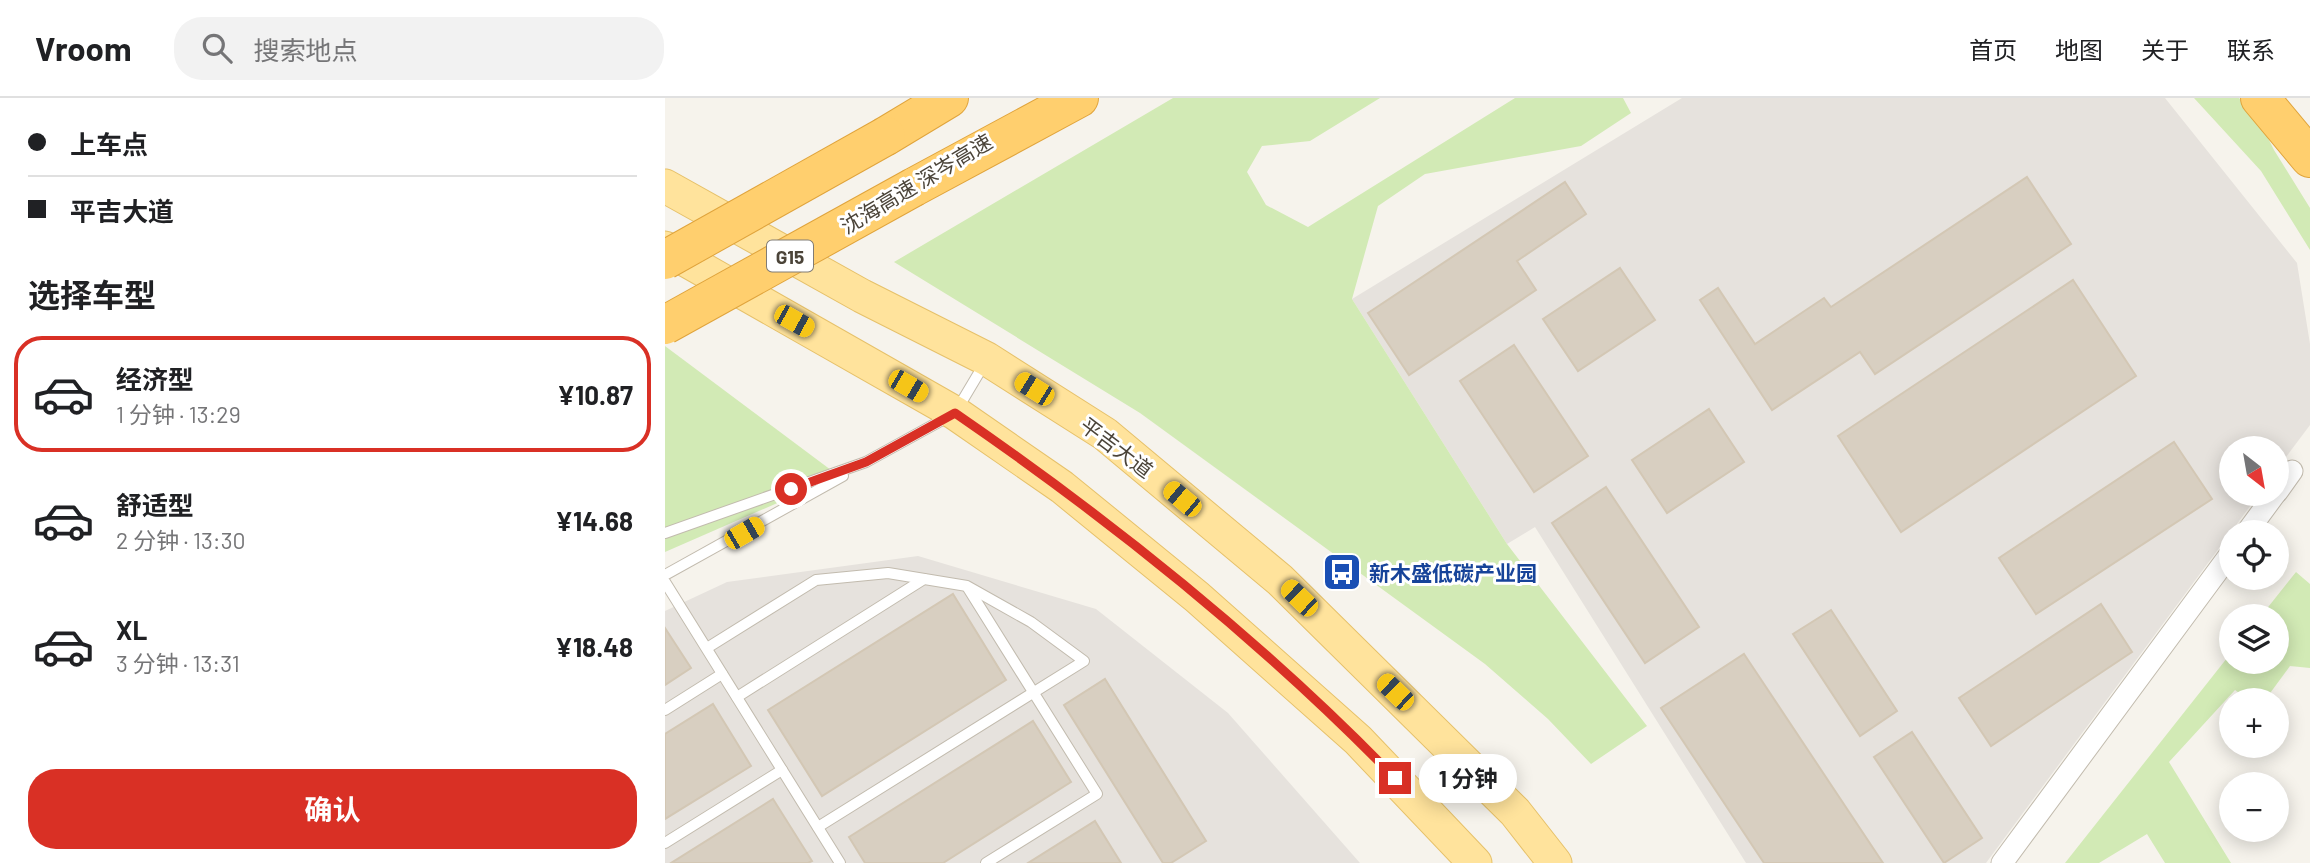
<!DOCTYPE html>
<html lang="zh">
<head>
<meta charset="utf-8">
<style>
	:root { --surface:#fff; --page:#f2f2f2; --text:#202124; --muted:#757577; --line:#e0e0e0; --accent:#d93025 }
	body { margin:0; font-family:Barlow,"Noto Sans SC",sans-serif; background:var(--page); color:var(--text); height:100vh; display:flex; flex-direction:column; font-size:26px; white-space:nowrap }
	* { box-sizing:border-box; margin:0 }
	p { font-size:23px; color:var(--muted) }
	.icon { flex:none; width:38px; height:38px; fill:none; stroke:currentColor; stroke-width:2; stroke-linecap:round; stroke-linejoin:round }
	.map { position:relative; flex:1; overflow:hidden }
	.panel { display:flex; flex-direction:column; background:var(--surface); width:665px }
	.panel>* { flex:none }
	.hud { display:grid; align-content:center; height:154px; padding:0 28px; background:var(--surface) }
	.needle { width:46px; rotate:149deg }
	.fabs { position:absolute; left:1554px; top:338px; display:grid; gap:14px }
	.fabs a { display:grid; place-items:center; width:70px; height:70px; border-radius:50%; background:var(--surface); box-shadow:0 4px 18px #0003; font-size:35px }
	.end { position:absolute; width:32px; height:32px; margin:-16px; border:9px solid #d93025; background:#fff; box-shadow:0 0 0 4px #fff }
	.from { border-radius:50% }
	.bubble { position:absolute; height:49px; border-radius:24px; background:var(--surface); box-shadow:0 4px 18px #0003; font-size:23px; font-weight:700; line-height:49px; text-align:center }
	.car { position:absolute; width:21px; height:42px; margin:-21px -10px; border-radius:9px; box-shadow:0 0 5px 2px #0007; background:linear-gradient(#f5c518 24%,#345 0 40%,#f5c518 0 76%,#345 0 86%,#f5c518 0) }
	.hud b { display:flex; align-items:center; gap:24px; height:66px; font-size:26px }
	.hud b+b { border-top:2px solid var(--line) }
	.hud i { width:18px; height:18px; background:var(--text) }
	ul { padding:0; list-style:none }
	li { display:flex; align-items:center; gap:21px; height:116px; margin:0 14px 10px; padding:0 14px; border:4px solid transparent; border-radius:28px }
	li div { flex:1 }
	li b { display:block; font-size:26px }
	li em { font-style:normal; font-weight:700 }
	li.current { border-color:var(--accent) }
	li>.icon { width:63px; height:63px; stroke-width:1.5 }
	h2 { padding:0 28px; font-size:32px; line-height:84px }
	.primary-button { display:flex; gap:14px; margin-top:auto; padding:14px 28px }
	.primary-button a { flex:1; height:80px; border-radius:28px; background:var(--accent); color:#fff; font-size:28px; font-weight:700; line-height:80px; text-align:center }
	header { display:flex; align-items:center; gap:42px; box-sizing:border-box; height:98px; padding:0 35px; background:var(--surface); border-bottom:2px solid var(--line) }
	header strong { font-size:33px }
	nav { display:flex; gap:38px; margin-inline-start:auto; font-size:24px }
	.search { width:490px; height:63px; background:var(--page); display:flex; align-items:center; gap:18px; box-sizing:border-box; padding:0 24px; border-radius:28px; color:var(--muted); font-size:26px }
	main { display:flex; flex:1; min-height:0 }
	.map>svg:first-child { display:block }
	.industrial { fill:#e6e2dd }
	.green { fill:#d2eab5 }
	.building { fill:#d8cfc1; stroke:#d3c7b4; stroke-width:2 }
	.lines { fill:none; stroke-linecap:round; stroke-linejoin:round }
	.lane-casing { stroke:#c2bbae; stroke-width:12 }
	.street-casing { stroke:#c2bbae; stroke-width:23 }
	.primary-casing { stroke:#e6c16a; stroke-width:35 }
	.highway-casing { stroke:#e0a43c; stroke-width:40 }
	.lane { stroke:#fff; stroke-width:10 }
	.street { stroke:#fff; stroke-width:21 }
	.primary { stroke:#ffe39c; stroke-width:33 }
	.highway { stroke:#ffcf6e; stroke-width:38 }
	.highway-bridge-casing { stroke:#e0a43c; stroke-width:40; stroke-linecap:butt }
	.highway-bridge { stroke:#ffcf6e; stroke-width:38 }
	.route { stroke:#d93025; stroke-width:9 }
	.labels { text-anchor:middle; dominant-baseline:central; stroke-width:6; stroke-linejoin:round; paint-order:stroke }
	.shield { fill:#fff; stroke:#817c74; stroke-width:2 }
	.shield-label { font-size:19px; font-weight:bold; fill:#4b4439 }
	.street-label { font-size:21px; fill:#4b4439; stroke:#fff }
	.transit-label { font-size:21px; font-weight:bold; fill:#164399; stroke:#fff; text-anchor:start }
</style>
</head>
<body>
<header>
<strong>Vroom</strong>
<div class="search"><svg class="icon" aria-label="search" viewBox="0 0 24 24"><circle cx="10" cy="10" r="6"/><path d="M15 15l6 6"/></svg>搜索地点</div>
<nav><a>首页</a><a>地图</a><a>关于</a><a>联系</a></nav>
</header>
<main>
<section class="panel">
<div class="hud">
<b><i class="from"></i>上车点</b>
<b><i></i>平吉大道</b>
</div>
<h2>选择车型</h2>
<ul>
<li class="current"><svg class="icon" aria-label="car" viewBox="0 0 24 24"><path d="M5 17H2v-5l4-1 3-4h7l3 4 3 1v5h-3M9 17h6M6 11h13"/><circle cx="7" cy="17" r="2"/><circle cx="17" cy="17" r="2"/></svg><div><b>经济型</b><p>1 分钟 · 13:29</p></div><em>¥10.87</em></li>
<li><svg class="icon" aria-label="car" viewBox="0 0 24 24"><path d="M5 17H2v-5l4-1 3-4h7l3 4 3 1v5h-3M9 17h6M6 11h13"/><circle cx="7" cy="17" r="2"/><circle cx="17" cy="17" r="2"/></svg><div><b>舒适型</b><p>2 分钟 · 13:30</p></div><em>¥14.68</em></li>
<li><svg class="icon" aria-label="car" viewBox="0 0 24 24"><path d="M5 17H2v-5l4-1 3-4h7l3 4 3 1v5h-3M9 17h6M6 11h13"/><circle cx="7" cy="17" r="2"/><circle cx="17" cy="17" r="2"/></svg><div><b>XL</b><p>3 分钟 · 13:31</p></div><em>¥18.48</em></li>
</ul>
<div class="primary-button"><a>确认</a></div>
</section>
<div class="map">
<svg width="1645" height="765" viewBox="0 0 1645 765">
	<rect width="100%" height="100%" fill="#f6f3ec"/>
	<g class="industrial">
		<path d="M1017 0H1500L1632 165 1645 246V327L1612 371V350H1566V396H1594L1321 765H1081L870 429 842 446 687 201Z"/>
		<path d="M253 458 431 511 563 615 695 765H0V513L62 484Z"/>
	</g>
	<g class="green">
		<path d="M508 0H715L645 43 597 48 582 74 601 107 643 129 850 0H958L966 15 916 48 760 76 713 108 687 201 842 446 982 628 926 666 883 621 820 566 475 315 229 164Z"/>
		<path d="M1529 0H1574L1592 18 1609 52 1645 110V152L1596 73Z"/>
		<path d="M0 248 174 378 0 454Z"/>
		<path d="M1631 474 1645 486V570L1625 568 1600 602H1584L1570 592 1504 664 1566 765H1500L1482 736 1434 765H1400L1566 555V564H1612V518H1596Z"/>
	</g>
	<g class="building">
		<path d="M1362 79 1406 146 1210 276 1195 254 1107 312 1035 202 1053 190 1090 246 1159 200 1166 209Z"/>
		<path d="M900 84 921 116 852 163 871 192 744 277 703 215Z"/>
		<path d="M955 170 990 222 913 273 878 221Z"/>
		<path d="M1408 182 1471 278 1236 434 1173 338Z"/>
		<path d="M849 247 923 358 869 394 795 283Z"/>
		<path d="M1044 311 1079 364 1002 415 967 362Z"/>
		<path d="M1509 344 1547 401 1371 516 1334 460Z"/>
		<path d="M941 389 1034 529 980 565 887 425Z"/>
		<path d="M288 496 341 582 157 698 103 612Z"/>
		<path d="M1436 506 1467 554 1326 648 1294 600Z"/>
		<path d="M1166 512 1232 613 1195 638 1128 536Z"/>
		<path d="M0 530 26 570 0 587Z"/>
		<path d="M1079 556 1218 765H1099L996 610Z"/>
		<path d="M440 581 541 743 506 765H498L399 607Z"/>
		<path d="M48 606 86 668 0 721V636Z"/>
		<path d="M368 623 406 684 278 765H200L184 739Z"/>
		<path d="M1247 634 1317 740 1279 765 1209 659Z"/>
		<path d="M108 701 147 763 143 765H6Z"/>
		<path d="M430 723 456 765H363Z"/>
	</g>
	<g class="lines">
		<defs>
			<g id="lane">
				<path d="M0 435 201 364 290 315 321 263"/>
				<path d="M0 477 178 378"/>
				<path d="M0 484 175 765"/>
				<path d="M303 490 432 696 321 765"/>
				<path d="M42 550 151 482 223 475 302 488 366 524 419 563 153 729"/>
				<path d="M72 599 259 481"/>
				<path d="M0 612 57 576"/>
				<path d="M0 745 117 672"/>
			</g>
			<g id="street">
				<path d="M1612 394 1627 373"/>
				<path d="M1582 434 1610 396"/>
				<path d="M1337 765 1566 455"/>
			</g>
			<g id="primary">
				<path d="M0 88 197 198 322 261 440 336 615 482 850 714 890 765"/>
				<path d="M0 150 290 315 397 389 532 499 693 642 810 765"/>
			</g>
			<g id="highway">
				<path d="M1595 0 1645 60"/>
				<path d="M221 38 284 0"/>
				<path d="M249 89 414 0"/>
			</g>
		</defs>
		<use href="#lane" class="lane-casing"/>
		<use href="#street" class="street-casing"/>
		<use href="#primary" class="primary-casing"/>
		<use href="#highway" class="highway-casing"/>
		<use href="#lane" class="lane"/>
		<use href="#street" class="street"/>
		<use href="#primary" class="primary"/>
		<use href="#highway" class="highway"/>
		<defs>
			<g id="highway-bridge">
				<path d="M0 162 221 38"/>
				<path d="M0 227 249 89"/>
			</g>
		</defs>
		<use href="#highway-bridge" class="highway-bridge-casing"/>
		<use href="#highway-bridge" class="highway-bridge"/>
	</g>
	<g class="lines">
		<path class="route" d="M126 391 201 364 290 315C444 421 599 545 730 680"/>
	</g>
	<defs>
		<symbol id="bus-square" viewBox="-11 -11 22 22"><rect x="-9" y="-9" width="18" height="18" rx="4" fill="#1a4fb4" stroke="#fff"/><path d="M-5-6H5V4H4V6H2V4H-2V6H-4V4H-5ZM-3.5-4V0h7V-4ZM-3.5 1.2v1.5H-2V1.2ZM2 1.2v1.5H3.5V1.2Z" fill="#fff"/></symbol>
	</defs>
	<g fill-rule="evenodd">
		<use href="#bus-square" x="655" y="452" width="44" height="44"/>
	</g>
	<g class="labels">
		<rect class="shield" x="102" y="142.5" width="46" height="31" rx="5"/>
		<g class="shield-label">
			<text x="125" y="158">G15</text>
		</g>
		<g class="street-label">
			<text transform="translate(251 85) rotate(-31)">沈海高速 深岑高速</text>
			<text transform="translate(452 349) rotate(37)">平吉大道</text>
		</g>
		<g class="transit-label">
			<text x="704" y="474">新木盛低碳产业园</text>
		</g>
	</g>
</svg>
<div class="fabs">
<a><svg class="needle" viewBox="-14 -14 28 28"><path d="M0-13l5 13h-10z" fill="#e53935"/><path d="M0 13l5-13h-10z" fill="#757577"/></svg></a>
<a><svg class="icon" aria-label="locate" viewBox="0 0 24 24"><circle cx="12" cy="12" r="6"/><path d="M12 2v4M12 18v4M2 12h4M18 12h4"/></svg></a>
<a><svg class="icon" aria-label="layers" viewBox="0 0 24 24"><path d="M12 4l9 5-9 5-9-5zM3 14l9 5 9-5"/></svg></a>
<a>+</a>
<a>−</a>
</div>
<i class="end from" style="left:126px;top:391px"></i>
<i class="end" style="left:730px;top:680px"></i>
<div class="bubble" style="left:754px;top:656px;width:98px">1 分钟</div>
<i class="car" style="left:129px;top:223px;rotate:119deg"></i>
<i class="car" style="left:243px;top:288px;rotate:120deg"></i>
<i class="car" style="left:369px;top:291px;rotate:302deg"></i>
<i class="car" style="left:517px;top:401px;rotate:310deg"></i>
<i class="car" style="left:79px;top:435px;rotate:60deg"></i>
<i class="car" style="left:634px;top:500px;rotate:314deg"></i>
<i class="car" style="left:730px;top:594px;rotate:314deg"></i>
</div>
</main>
</body>
</html>
